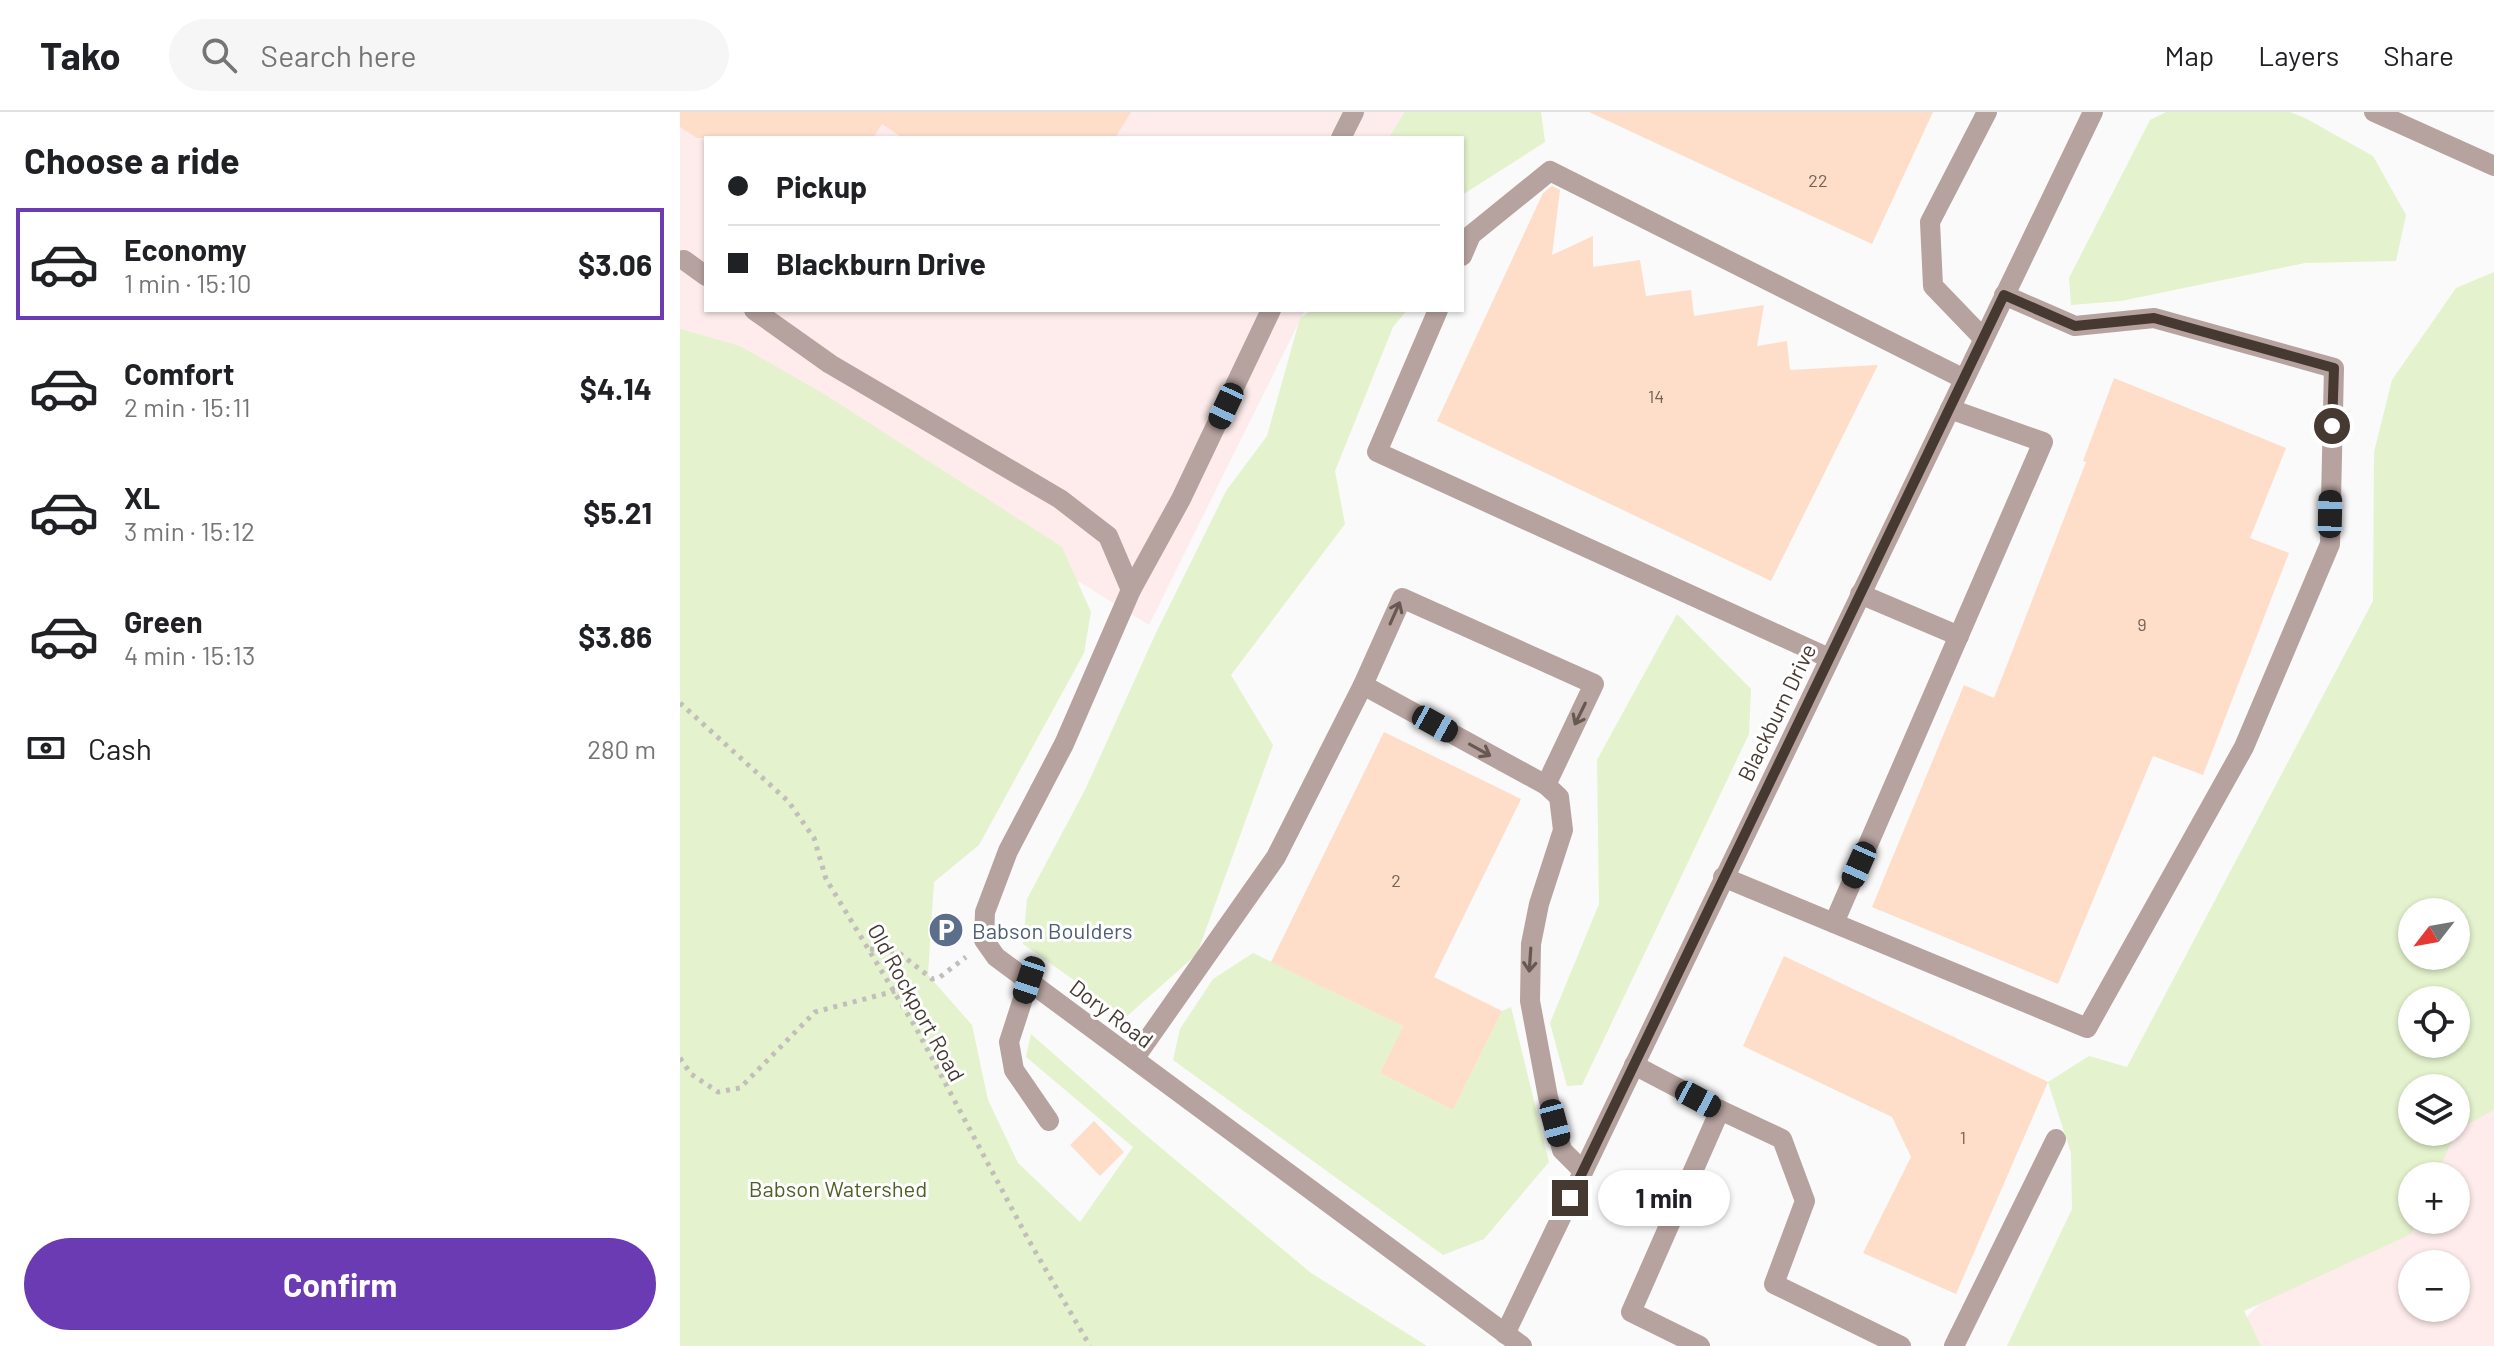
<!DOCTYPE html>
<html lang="en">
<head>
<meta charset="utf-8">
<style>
	:root { --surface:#fff; --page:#f6f6f6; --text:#202124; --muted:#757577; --line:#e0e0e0; --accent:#6a3bb2 }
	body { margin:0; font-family:Barlow,sans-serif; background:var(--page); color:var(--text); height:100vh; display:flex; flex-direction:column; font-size:30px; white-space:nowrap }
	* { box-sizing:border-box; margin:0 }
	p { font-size:26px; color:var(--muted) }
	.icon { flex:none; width:44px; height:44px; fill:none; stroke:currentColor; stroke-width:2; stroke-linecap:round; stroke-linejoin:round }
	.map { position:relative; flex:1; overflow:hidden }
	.panel { display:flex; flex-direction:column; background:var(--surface); width:680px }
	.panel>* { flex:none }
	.banner { position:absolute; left:24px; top:24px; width:760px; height:176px; border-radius:0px; box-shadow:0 2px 6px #0004; display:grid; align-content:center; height:176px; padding:0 24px; background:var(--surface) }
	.needle { width:52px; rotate:239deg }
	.controls { position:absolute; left:1718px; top:786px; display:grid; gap:16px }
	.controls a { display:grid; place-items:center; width:72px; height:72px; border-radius:50%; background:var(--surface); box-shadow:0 2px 6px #0004; font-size:40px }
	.end { position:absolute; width:36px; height:36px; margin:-18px; border:10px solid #463931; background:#fff; box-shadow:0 0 0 4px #fff }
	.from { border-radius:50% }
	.bubble { position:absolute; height:56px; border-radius:28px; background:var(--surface); box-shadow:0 2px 6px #0004; font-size:26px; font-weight:700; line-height:56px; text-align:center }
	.car { position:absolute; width:24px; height:48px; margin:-24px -12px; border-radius:10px; box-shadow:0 0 6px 2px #0007; background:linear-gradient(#222 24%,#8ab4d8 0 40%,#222 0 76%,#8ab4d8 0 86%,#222 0) }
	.banner b { display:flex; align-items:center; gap:28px; height:76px; font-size:30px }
	.banner b+b { border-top:2px solid var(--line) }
	.banner i { width:20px; height:20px; background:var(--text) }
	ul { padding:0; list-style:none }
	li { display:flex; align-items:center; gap:24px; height:112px; margin:0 16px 12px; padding:0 8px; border:4px solid transparent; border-radius:0px }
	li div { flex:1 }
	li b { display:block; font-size:30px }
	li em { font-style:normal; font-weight:700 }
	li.active { border-color:var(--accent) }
	li>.icon { width:72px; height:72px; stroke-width:1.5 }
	h2 { padding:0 24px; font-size:36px; line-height:96px }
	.pay { display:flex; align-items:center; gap:20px; height:88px; padding:0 24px; font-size:30px }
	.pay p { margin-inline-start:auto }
	.action { display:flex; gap:16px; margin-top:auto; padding:16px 24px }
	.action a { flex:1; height:92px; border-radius:48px; background:var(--accent); color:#fff; font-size:32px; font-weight:700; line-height:92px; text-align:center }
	header { display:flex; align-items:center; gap:48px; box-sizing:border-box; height:112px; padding:0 40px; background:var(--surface); border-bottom:2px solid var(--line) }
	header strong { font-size:38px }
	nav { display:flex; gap:44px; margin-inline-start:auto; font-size:28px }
	.search { width:560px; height:72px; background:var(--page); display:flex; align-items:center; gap:20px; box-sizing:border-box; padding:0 28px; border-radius:44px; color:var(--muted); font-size:30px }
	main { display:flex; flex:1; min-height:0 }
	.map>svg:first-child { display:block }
	.industrial { fill:#fdeceb; fill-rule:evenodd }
	.green { fill:#e4f2cd; fill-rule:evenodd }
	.building { fill:#feddc9 }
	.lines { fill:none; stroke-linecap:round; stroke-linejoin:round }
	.path { stroke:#c2bebb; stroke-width:5; stroke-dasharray:4 6; stroke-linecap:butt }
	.minor { stroke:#b6a29f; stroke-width:20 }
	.oneway { stroke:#685852 }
	.route { stroke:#463931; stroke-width:10 }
	.labels { text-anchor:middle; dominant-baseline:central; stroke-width:6; stroke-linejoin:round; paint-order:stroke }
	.number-label { font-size:18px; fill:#746257 }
	.street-label { font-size:22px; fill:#463931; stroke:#fff }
	.service-label { font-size:22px; fill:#4e5e75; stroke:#fff; text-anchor:start }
	.park-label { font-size:22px; fill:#4e5f27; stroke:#fff }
</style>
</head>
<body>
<header>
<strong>Tako</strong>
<div class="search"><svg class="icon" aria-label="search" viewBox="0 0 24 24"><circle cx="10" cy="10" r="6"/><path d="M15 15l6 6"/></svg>Search here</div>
<nav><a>Map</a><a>Layers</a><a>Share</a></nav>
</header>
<main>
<section class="panel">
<h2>Choose a ride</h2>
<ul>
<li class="active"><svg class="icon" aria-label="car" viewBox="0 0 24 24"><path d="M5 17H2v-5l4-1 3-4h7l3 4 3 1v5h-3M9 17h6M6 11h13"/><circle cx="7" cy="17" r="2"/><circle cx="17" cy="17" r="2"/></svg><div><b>Economy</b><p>1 min · 15:10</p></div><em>$3.06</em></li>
<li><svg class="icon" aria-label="car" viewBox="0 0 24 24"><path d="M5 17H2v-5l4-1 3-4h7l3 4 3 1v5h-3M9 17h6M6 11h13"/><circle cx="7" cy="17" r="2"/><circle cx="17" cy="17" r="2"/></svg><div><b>Comfort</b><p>2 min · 15:11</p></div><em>$4.14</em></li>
<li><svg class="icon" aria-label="car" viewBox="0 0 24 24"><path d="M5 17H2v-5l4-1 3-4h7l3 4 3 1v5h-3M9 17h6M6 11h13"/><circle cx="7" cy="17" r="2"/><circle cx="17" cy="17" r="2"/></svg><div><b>XL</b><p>3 min · 15:12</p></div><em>$5.21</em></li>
<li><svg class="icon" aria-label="car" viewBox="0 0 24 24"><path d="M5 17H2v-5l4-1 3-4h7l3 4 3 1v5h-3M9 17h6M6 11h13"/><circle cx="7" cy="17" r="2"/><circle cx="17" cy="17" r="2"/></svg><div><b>Green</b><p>4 min · 15:13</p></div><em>$3.86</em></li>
</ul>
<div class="pay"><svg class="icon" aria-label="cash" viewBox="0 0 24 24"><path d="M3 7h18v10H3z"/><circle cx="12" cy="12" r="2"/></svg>Cash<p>280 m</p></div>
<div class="action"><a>Confirm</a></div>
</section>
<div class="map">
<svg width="1814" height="1234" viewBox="0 0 1814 1234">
	<rect width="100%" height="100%" fill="#fafafa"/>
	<g class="industrial">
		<path d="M0 0H723L710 26H26V198H625L469 513 0 223Z"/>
		<path d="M1814 976V1234H1552L1548 1224 1748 1020H1776V991ZM1732 1064H1776V1108H1732ZM1732 1152H1776V1196H1732Z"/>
	</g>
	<g class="green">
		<path d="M724 0H861L865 30 782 83V26H709Z"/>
		<path d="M1486 0H1610L1625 6 1693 44 1726 103 1716 149 1625 151 1441 189 1391 193 1389 166 1470 8Z"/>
		<path d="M1814 160V998L1777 1018 1756 1064H1732V1108H1737L1731 1122 1564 1199 1581 1234H1327L1392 1097 1391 1041 1368 970 1409 944 1447 955 1693 489 1694 340 1712 268 1776 176ZM1732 800H1776V844H1732ZM1732 888H1776V932H1732ZM1732 976H1776V1020H1732Z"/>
		<path d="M632 198H727L713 215 655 359 665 412 551 563 593 633 517 842 446 905 343 832 347 787 405 678 475 523 546 379 587 324 620 206Z"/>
		<path d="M0 217 60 234 144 282 382 435 411 500 404 541 299 733 254 770 248 863 292 913 308 988 338 1051 400 1110 453 1035 346 945 351 922 462 1020 631 1161 747 1234H0Z"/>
		<path d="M997 502 1071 577 1069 622 902 973 887 974 870 911 919 792 917 648Z"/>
		<path d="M573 841 723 914 700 961 773 998 822 899 831 895 869 1050 804 1127 763 1143 493 948 500 917 533 867Z"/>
	</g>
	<g class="building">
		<path d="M0 0H451L435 26H223L202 12 193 26H17L0 15Z"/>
		<path d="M909 0H1253L1192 132Z"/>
		<path d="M872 74 880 78 872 143 913 124V155L960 148 966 184 1011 178 1014 204 1084 193 1077 234 1107 229 1110 258 1198 253 1091 469 757 309 863 81Z"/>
		<path d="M1434 266 1606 336 1570 426 1609 441 1523 663 1473 644 1378 872 1192 795 1284 573 1314 586 1406 350 1403 349Z"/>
		<path d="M704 620 841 687 754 865 822 899 773 998 700 961 723 914 591 850Z"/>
		<path d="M1104 844 1368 970 1276 1182 1183 1141 1231 1045 1212 1005 1063 934Z"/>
		<path d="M414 1009 444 1040 420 1064 390 1033Z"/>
	</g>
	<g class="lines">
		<g class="path">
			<path d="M0 591 108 689 134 726 146 767 236 916 348 1127 410 1234"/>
			<path d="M190 837 218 840 252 867 260 865 286 845"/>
			<path d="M0 946 11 962 38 980 60 976 135 900 215 879"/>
		</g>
		<g class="minor">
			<path d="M1694 0 1814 54"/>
			<path d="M661 26 674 0"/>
			<path d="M782 144 791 123 870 59 1284 267"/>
			<path d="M4 148 26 164"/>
			<path d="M74 198 150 252 380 387 428 424 451 478"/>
			<path d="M591 198 501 387 451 478 384 632 328 739 305 800 304 828 316 845 842 1234"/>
			<path d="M758 198 697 340 1149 546"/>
			<path d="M1303 226 1253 174 1250 110 1307 0"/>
			<path d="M1180 482 1279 524"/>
			<path d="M683 573 866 673 879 685 883 718 859 792 851 832 850 889 868 985 882 1038 903 1059"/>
			<path d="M1043 765 1407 916 1564 635 1650 432 1654 256 1474 206 1395 214 1324 183"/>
			<path d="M1154 811 1363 330 1270 297"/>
			<path d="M349 868 329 930 334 958 369 1009"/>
			<path d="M454 947 596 745 683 573 722 486 914 572 866 673"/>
			<path d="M954 953 1040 998 951 1200 1020 1234"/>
			<path d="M1040 998 1102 1027 1125 1089 1094 1172 1221 1234"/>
			<path d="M825 1222 1413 0"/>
			<path d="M1274 1234 1376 1027"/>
		</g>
	</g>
	<defs><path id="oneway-shaft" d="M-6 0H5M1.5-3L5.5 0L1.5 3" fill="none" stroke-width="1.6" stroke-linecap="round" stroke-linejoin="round" transform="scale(2)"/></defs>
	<g class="oneway">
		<use href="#oneway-shaft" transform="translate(715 501) rotate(-66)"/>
		<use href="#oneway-shaft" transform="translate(900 602) rotate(116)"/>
		<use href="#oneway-shaft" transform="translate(800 638) rotate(29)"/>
		<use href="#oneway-shaft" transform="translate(850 848) rotate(94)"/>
	</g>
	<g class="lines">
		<path class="route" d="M890 1086 1324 183 1395 214 1474 206 1654 256 1652 314"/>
	</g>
	<defs>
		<symbol id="parking-disc" viewBox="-11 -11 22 22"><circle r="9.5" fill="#5c6f8a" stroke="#fff"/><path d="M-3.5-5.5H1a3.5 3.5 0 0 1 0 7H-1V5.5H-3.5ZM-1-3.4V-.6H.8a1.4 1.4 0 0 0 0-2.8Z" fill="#fff"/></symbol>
	</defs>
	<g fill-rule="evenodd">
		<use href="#parking-disc" x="246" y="798" width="40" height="40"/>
	</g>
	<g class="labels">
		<g class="number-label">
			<text x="1138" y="68">22</text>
			<text x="976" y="284">14</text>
			<text x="1462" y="512">9</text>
			<text x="716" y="768">2</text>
			<text x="1283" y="1025">1</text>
		</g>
		<g class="street-label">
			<text transform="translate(1096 600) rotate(-64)">Blackburn Drive</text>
			<text transform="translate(237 890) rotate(61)">Old Rockport Road</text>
			<text transform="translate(432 901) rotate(37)">Dory Road</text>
		</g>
		<g class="service-label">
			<text x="292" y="818">Babson Boulders</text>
		</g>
		<g class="park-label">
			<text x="158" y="1076">Babson Watershed</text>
		</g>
	</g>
</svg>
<div class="controls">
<a><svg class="needle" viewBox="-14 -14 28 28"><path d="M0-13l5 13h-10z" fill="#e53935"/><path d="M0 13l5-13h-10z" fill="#757577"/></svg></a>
<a><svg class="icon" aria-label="locate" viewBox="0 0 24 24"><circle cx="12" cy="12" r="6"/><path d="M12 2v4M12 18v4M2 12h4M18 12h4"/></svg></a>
<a><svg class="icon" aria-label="layers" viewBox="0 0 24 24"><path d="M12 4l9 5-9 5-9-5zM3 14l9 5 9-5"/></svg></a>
<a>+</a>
<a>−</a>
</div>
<i class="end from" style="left:1652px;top:314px"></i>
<i class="end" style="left:890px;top:1086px"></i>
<div class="bubble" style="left:918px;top:1058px;width:132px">1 min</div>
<i class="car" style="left:546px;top:294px;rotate:205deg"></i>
<i class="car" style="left:1650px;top:402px;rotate:1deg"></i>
<i class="car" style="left:755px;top:612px;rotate:119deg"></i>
<i class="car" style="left:1179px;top:753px;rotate:204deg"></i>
<i class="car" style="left:349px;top:868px;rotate:198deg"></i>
<i class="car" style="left:1018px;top:987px;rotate:118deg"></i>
<i class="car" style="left:875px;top:1011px;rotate:165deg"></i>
<div class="banner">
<b><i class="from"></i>Pickup</b>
<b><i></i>Blackburn Drive</b>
</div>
</div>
</main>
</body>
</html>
